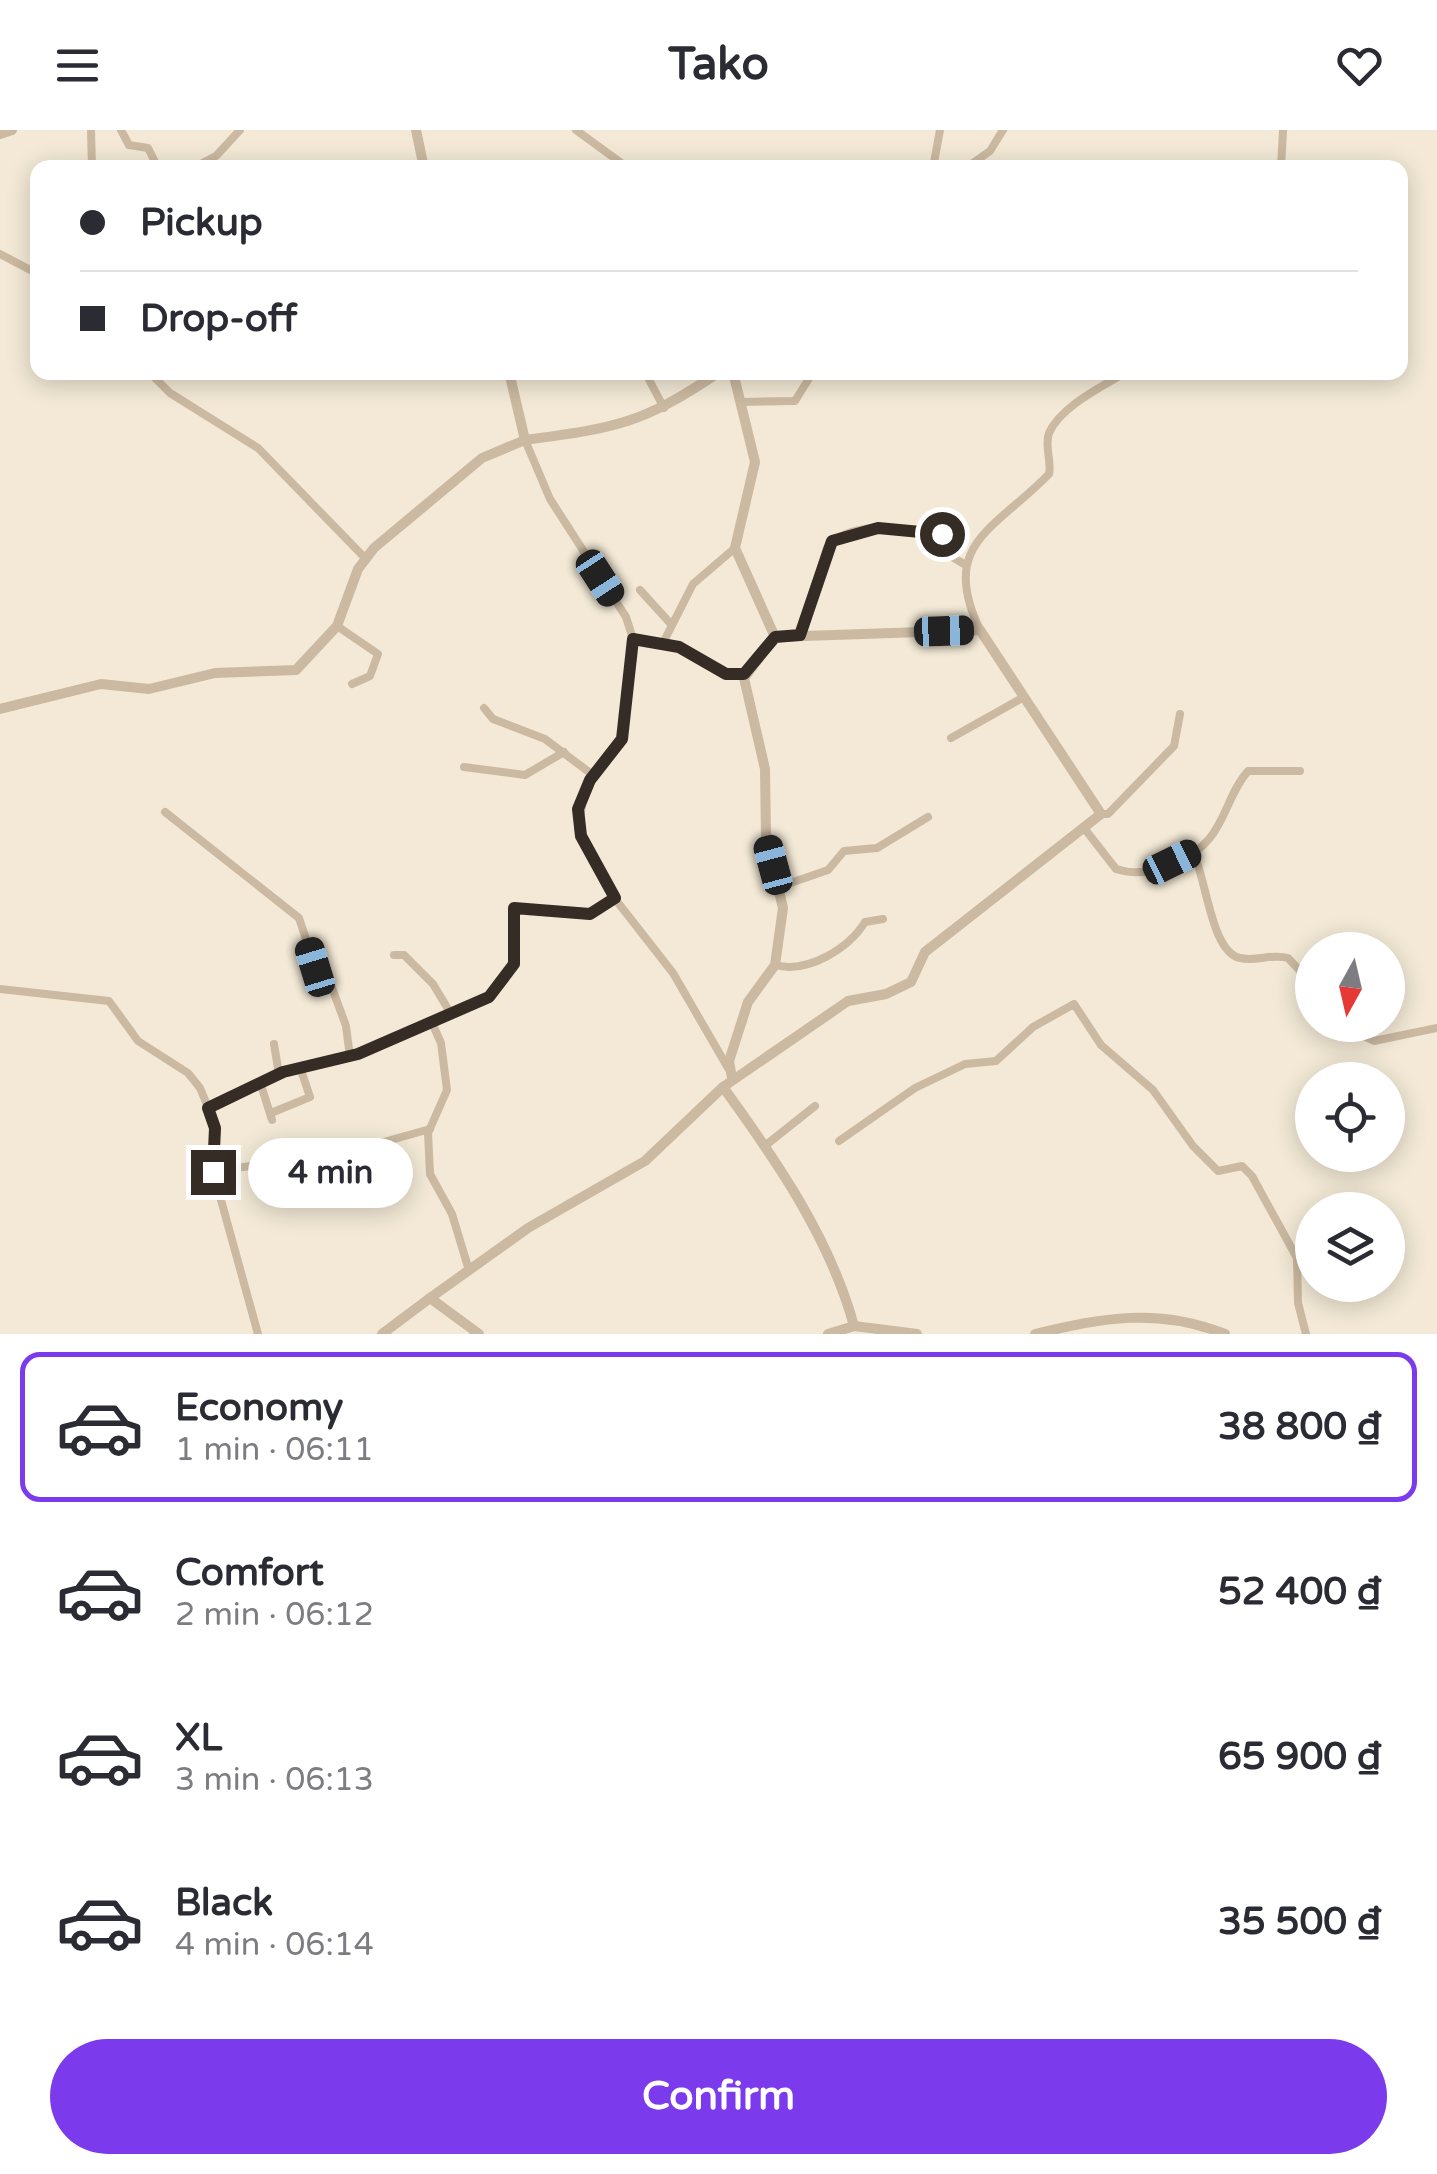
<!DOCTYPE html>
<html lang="en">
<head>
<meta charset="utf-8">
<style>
	:root { --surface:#fff; --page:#f7f7f7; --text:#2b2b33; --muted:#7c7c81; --line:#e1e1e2; --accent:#7c3aed }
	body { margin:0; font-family:"Varela Round",sans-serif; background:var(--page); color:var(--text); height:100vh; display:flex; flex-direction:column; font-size:38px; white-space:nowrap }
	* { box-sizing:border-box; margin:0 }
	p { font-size:32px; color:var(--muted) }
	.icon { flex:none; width:55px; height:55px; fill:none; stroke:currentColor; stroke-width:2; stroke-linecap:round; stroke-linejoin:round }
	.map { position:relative; height:1204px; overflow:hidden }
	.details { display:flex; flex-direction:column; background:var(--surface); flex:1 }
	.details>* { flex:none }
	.top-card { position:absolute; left:30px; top:30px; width:1378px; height:220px; border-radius:20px; box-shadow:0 5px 25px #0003; display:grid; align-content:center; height:220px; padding:0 50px; background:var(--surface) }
	.needle { width:65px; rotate:188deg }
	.controls { position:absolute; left:1295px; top:802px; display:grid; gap:20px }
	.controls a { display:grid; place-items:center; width:110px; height:110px; border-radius:50%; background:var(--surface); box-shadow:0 5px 25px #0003; font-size:50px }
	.end { position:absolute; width:45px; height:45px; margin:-22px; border:12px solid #352c25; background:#fff; box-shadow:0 0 0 5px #fff }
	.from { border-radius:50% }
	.bubble { position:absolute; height:70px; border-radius:35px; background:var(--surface); box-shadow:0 5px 25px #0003; font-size:32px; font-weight:800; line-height:70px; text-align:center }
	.car { position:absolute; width:30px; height:60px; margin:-30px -15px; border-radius:12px; box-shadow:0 0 8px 2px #0007; background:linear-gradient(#222 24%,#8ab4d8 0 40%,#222 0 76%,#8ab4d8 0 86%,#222 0) }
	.top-card b { display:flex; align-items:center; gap:35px; height:95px; font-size:38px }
	.top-card b+b { border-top:2px solid var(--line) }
	.top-card i { width:25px; height:25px; background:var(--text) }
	ul { padding:18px 0 0; list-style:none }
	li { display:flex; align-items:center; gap:30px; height:150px; margin:0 20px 15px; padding:0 30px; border:5px solid transparent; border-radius:20px }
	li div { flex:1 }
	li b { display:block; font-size:38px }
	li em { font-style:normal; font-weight:800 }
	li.current { border-color:var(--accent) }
	li>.icon { width:90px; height:90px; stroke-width:1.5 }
	.primary-button { display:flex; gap:20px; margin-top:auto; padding:20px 50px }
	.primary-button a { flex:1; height:115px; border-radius:60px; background:var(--accent); color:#fff; font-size:40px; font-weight:800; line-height:115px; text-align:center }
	header { display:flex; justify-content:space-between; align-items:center; height:130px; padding:0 50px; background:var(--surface); font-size:45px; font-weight:800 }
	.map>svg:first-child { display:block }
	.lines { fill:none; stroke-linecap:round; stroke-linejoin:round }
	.minor { stroke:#cbb9a1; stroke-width:8 }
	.tertiary { stroke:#cbb9a1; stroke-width:10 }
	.route { stroke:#352c25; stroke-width:12 }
</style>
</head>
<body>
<header><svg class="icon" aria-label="menu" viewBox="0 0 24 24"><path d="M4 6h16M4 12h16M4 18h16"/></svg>Tako<svg class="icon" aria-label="heart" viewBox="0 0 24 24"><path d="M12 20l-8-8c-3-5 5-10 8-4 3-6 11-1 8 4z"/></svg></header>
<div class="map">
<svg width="1437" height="1204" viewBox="0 0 1437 1204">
	<rect width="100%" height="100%" fill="#f3e9d6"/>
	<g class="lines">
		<g class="minor">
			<path d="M91 0 92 38"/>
			<path d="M121 0 129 15 148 18 158 38"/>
			<path d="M576 0 628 38"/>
			<path d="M193 38 216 26 240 0"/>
			<path d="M933 38 940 0"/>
			<path d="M966 38 990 21 1003 0"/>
			<path d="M1281 38 1283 0"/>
			<path d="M0 124 38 144"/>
			<path d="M149 242 170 263 258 318 365 428"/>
			<path d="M645 242 664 278"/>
			<path d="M742 272 795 271 813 242"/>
			<path d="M525 310 550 369 626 487 633 509 622 609 585 658 578 699 612 765 673 843 728 938"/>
			<path d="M640 460 670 493"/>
			<path d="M337 496 378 524 370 546 352 554"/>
			<path d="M980 500C938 413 996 399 1049 344 1052 331 1044 316 1049 303 1061 276 1102 257 1126 242"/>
			<path d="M800 505 827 418C850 388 908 399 940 403L954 428 964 434"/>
			<path d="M633 509 679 517 726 544H744"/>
			<path d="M663 513 693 454 735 418"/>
			<path d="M484 578 493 589 545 609 593 645"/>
			<path d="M951 608 1024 567"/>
			<path d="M464 637 525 645 564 622"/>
			<path d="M165 682 299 788 316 839 331 855 346 896 350 927"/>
			<path d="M1101 684H1108L1174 616 1180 584"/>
			<path d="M1084 698 1116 739C1146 749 1188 734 1209 709 1226 689 1230 661 1248 641H1300"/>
			<path d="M1193 722C1206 747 1211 822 1240 828 1257 832 1272 823 1288 828L1303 844 1312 866"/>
			<path d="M779 757 828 740 844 721 877 718 928 687"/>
			<path d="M394 825H404L433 854 451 884"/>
			<path d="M775 835C808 844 849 818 865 792L883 789"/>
			<path d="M0 859 109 871 138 911 188 943 200 958 215 994 213 1041 258 1204"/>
			<path d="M432 893 441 913 447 960 428 1003 430 1044 452 1084 468 1137"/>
			<path d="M1341 895 1374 911 1437 898"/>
			<path d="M274 914 279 944"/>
			<path d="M261 955 272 990"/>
			<path d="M208 978 283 942 358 924 489 867 513 833 514 778 591 784 615 769"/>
			<path d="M271 983 310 967 300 937"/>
			<path d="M839 1011 915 958 965 934 996 931 1033 897 1074 874 1101 915 1153 960 1193 1016 1218 1041 1242 1036 1252 1046 1297 1128 1298 1173 1306 1204"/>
			<path d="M766 1015 815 976"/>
			<path d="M213 1041 341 1024 430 999"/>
		</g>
		<g class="tertiary">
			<path d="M416 0 424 38"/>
			<path d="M0 4 12 0"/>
			<path d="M509 242 525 310C615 298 643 294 719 242"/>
			<path d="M733 242 755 332 735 418 775 507 980 500 1101 684 925 822 911 852 886 864 848 871 723 957C776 1030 830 1108 854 1196L828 1204"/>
			<path d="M0 579 101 554 149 559 215 543 296 540 337 496 358 439 374 418 482 328 525 310"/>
			<path d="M732 948 729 931 748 872 775 835 783 778 766 707 765 639 744 548 775 507"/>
			<path d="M430 1168 528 1098 645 1031 723 957"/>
			<path d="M854 1196 917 1204"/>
			<path d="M382 1204 430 1168 479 1204"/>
			<path d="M1035 1204C1102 1188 1158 1177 1225 1204"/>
		</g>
	</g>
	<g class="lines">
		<path class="route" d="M213 1042 215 998 208 978 283 942 358 924 489 867 514 834V778L590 784 615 768 581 706 578 679 590 650 622 609 633 509 679 517 726 544H744L775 507 800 505 832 411 878 398 942 404"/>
	</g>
</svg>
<div class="controls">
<a><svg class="needle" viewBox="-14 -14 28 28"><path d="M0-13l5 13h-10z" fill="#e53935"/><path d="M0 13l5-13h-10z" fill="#7c7c81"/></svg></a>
<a><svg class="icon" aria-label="locate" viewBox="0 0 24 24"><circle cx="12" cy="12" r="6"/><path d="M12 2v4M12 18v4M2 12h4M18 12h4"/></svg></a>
<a><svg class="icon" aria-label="layers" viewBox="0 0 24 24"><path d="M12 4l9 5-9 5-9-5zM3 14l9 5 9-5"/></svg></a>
</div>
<i class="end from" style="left:942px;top:404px"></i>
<i class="end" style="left:213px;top:1042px"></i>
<div class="bubble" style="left:248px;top:1008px;width:165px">4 min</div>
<i class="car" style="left:600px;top:448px;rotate:147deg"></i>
<i class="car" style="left:944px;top:501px;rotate:88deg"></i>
<i class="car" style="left:1172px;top:732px;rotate:64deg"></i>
<i class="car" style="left:773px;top:735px;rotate:345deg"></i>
<i class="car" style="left:315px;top:837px;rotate:343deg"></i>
<div class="top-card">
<b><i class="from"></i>Pickup</b>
<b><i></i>Drop-off</b>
</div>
</div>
<section class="details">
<ul>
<li class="current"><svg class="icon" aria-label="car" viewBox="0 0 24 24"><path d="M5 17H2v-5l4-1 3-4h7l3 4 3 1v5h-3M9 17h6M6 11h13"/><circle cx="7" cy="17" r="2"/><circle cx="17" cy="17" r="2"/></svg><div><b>Economy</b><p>1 min · 06:11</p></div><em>38 800 ₫</em></li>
<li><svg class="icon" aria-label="car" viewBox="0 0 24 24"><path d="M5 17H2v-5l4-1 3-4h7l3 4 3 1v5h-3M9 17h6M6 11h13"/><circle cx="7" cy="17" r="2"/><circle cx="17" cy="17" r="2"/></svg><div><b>Comfort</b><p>2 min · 06:12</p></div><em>52 400 ₫</em></li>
<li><svg class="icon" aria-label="car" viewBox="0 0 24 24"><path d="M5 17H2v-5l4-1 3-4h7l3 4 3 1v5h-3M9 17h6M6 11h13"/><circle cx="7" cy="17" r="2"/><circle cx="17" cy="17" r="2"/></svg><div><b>XL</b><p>3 min · 06:13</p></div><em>65 900 ₫</em></li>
<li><svg class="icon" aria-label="car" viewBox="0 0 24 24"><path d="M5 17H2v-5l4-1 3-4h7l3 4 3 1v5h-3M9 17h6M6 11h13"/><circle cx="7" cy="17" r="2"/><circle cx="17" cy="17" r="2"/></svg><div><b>Black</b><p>4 min · 06:14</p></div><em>35 500 ₫</em></li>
</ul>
<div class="primary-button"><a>Confirm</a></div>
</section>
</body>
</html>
